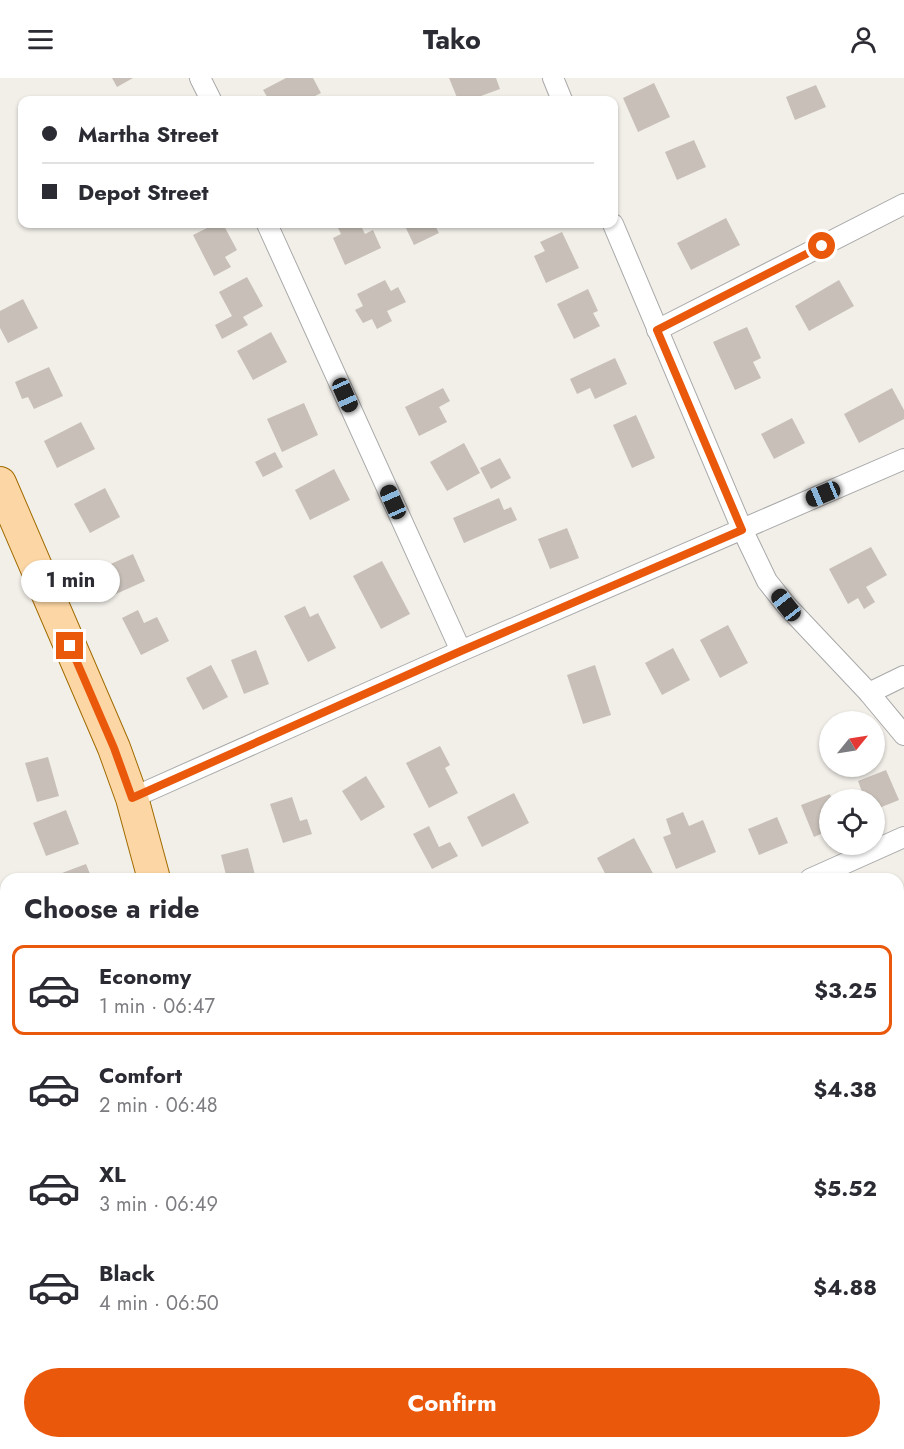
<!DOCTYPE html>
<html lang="en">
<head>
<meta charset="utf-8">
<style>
	:root { --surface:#fff; --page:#f7f7f7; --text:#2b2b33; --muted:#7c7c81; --line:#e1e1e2; --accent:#ea580c }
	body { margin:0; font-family:Jost,sans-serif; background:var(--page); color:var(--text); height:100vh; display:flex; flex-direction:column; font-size:22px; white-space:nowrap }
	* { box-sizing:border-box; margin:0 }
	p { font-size:20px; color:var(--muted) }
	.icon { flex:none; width:33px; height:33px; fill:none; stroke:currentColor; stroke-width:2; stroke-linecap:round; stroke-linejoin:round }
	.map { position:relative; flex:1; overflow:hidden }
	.panel { position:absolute; left:0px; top:795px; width:904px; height:576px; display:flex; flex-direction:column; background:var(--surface); border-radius:18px 18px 0 0; box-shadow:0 2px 4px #0004 }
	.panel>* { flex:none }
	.top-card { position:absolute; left:18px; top:18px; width:600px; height:132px; border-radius:12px; box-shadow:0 2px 4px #0004; display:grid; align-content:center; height:132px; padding:0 24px; background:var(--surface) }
	.needle { width:39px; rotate:60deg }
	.controls { position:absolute; left:819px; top:633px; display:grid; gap:12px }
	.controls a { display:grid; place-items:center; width:66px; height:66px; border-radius:50%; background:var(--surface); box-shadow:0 2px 4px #0004; font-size:30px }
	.end { position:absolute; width:27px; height:27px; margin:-14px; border:8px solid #ea580c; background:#fff; box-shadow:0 0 0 3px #fff }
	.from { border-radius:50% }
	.bubble { position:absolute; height:42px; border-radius:21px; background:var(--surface); box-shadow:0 2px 4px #0004; font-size:20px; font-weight:700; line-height:42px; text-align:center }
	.car { position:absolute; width:18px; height:36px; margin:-18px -9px; border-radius:8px; box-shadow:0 0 4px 2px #0007; background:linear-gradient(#222 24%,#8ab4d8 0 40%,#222 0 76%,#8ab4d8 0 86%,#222 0) }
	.top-card b { display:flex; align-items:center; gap:21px; height:57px; font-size:22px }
	.top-card b+b { border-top:2px solid var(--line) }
	.top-card i { width:15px; height:15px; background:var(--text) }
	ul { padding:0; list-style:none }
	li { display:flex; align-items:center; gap:18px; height:90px; margin:0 12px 9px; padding:0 12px; border:3px solid transparent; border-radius:12px }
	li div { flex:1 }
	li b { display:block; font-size:22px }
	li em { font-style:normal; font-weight:700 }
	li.on { border-color:var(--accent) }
	li>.icon { width:54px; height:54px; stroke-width:1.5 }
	h2 { padding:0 24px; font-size:27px; line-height:72px }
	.primary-button { display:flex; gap:12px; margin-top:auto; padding:12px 24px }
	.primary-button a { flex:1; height:69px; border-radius:36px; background:var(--accent); color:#fff; font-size:24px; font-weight:700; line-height:69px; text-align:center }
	header { display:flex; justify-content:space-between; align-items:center; height:78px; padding:0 24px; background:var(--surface); font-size:27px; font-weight:700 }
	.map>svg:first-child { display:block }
	.building { fill:#c7bfb8 }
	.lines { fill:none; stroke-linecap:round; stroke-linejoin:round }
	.minor-casing { stroke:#a9a9a9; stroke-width:22 }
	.primary-casing { stroke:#a06b00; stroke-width:34 }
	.minor { stroke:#fff; stroke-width:20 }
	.primary { stroke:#fcd6a4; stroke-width:32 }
	.route { stroke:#ea580c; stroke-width:8 }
</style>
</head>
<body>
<header><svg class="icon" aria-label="menu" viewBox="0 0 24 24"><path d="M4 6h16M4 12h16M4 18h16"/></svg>Tako<svg class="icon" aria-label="person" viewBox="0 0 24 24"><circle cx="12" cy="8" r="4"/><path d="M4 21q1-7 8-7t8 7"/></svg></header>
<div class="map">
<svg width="904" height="1371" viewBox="0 0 904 1371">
	<rect width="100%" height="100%" fill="#f2efe9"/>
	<g class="building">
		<path d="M112 0H133L117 9Z"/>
		<path d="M286 0H313L321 15 307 22H269L263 12Z"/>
		<path d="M449 0H496L500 11 470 22H458Z"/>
		<path d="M654 5 670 39 638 54 623 20Z"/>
		<path d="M816 7 826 29 795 42 786 19Z"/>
		<path d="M694 62 706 89 677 102 665 74Z"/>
		<path d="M726 140 740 167 691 192 677 165Z"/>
		<path d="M215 146H223L237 172 225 179 231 189 214 198 193 157Z"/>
		<path d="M336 146H360L365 156 373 152 381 170 345 187 333 160 341 156Z"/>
		<path d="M404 146H434L439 155 414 167Z"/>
		<path d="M562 154 579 190 546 205 534 178 545 173 540 164Z"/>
		<path d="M247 199 263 228 243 239 248 247 222 261 215 247 232 238 219 214Z"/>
		<path d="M385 202 391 213 398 209 406 224 387 233 392 243 377 251 372 241 363 245 355 232 363 228 357 216Z"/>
		<path d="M839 202 854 228 809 253 795 228Z"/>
		<path d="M588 211 598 233 593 235 600 248 574 261 557 226Z"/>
		<path d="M23 221 38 250 8 265 0 250V233Z"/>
		<path d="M747 249 761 280 753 284 761 300 735 312 713 264Z"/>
		<path d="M271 254 287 284 253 302 237 273Z"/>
		<path d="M615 280 627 306 595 321 590 310 577 316 570 301Z"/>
		<path d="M49 289 63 318 34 331 28 319 22 321 15 304Z"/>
		<path d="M443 310 450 323 439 329 447 344 419 358 405 329Z"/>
		<path d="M892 310 904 332V341L859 365 844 336Z"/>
		<path d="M304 325 318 357 282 374 267 341Z"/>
		<path d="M636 337 655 380 632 390 613 347Z"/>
		<path d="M792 340 805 365 774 381 761 356Z"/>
		<path d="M81 344 95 371 57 390 44 363Z"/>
		<path d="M464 365 480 395 447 413 430 384Z"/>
		<path d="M275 374 283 389 263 399 255 384Z"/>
		<path d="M500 380 511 400 491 411 480 390Z"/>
		<path d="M334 391 350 422 310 442 295 412Z"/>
		<path d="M105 410 120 439 90 455 74 426Z"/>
		<path d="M499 420 504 432 511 429 517 442 464 465 453 440Z"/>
		<path d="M567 450 579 480 550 491 538 461Z"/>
		<path d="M871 469 887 497 866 509 875 524 864 531 858 520 848 526 829 491Z"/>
		<path d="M133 476 145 503 107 520 95 493Z"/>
		<path d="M382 483 410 536 381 551 353 498Z"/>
		<path d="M305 528 310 539 318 535 336 570 308 584 284 538Z"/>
		<path d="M138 532 144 545 157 539 169 563 141 577 122 540Z"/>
		<path d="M728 547 748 585 720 600 700 562Z"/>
		<path d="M673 570 690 602 662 617 645 585Z"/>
		<path d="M256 572 269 606 244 616 231 582Z"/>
		<path d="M211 587 228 619 203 632 186 600Z"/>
		<path d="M595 587 611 637 583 646 567 597Z"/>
		<path d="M440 668 450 687 445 690 458 715 429 730 406 685Z"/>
		<path d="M48 679 59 718 37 724 25 685Z"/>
		<path d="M886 692 899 722 874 732V722H865L858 703Z"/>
		<path d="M366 698 385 729 361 743 342 713Z"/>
		<path d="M514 715 529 745 482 769 467 739Z"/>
		<path d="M830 716 832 722H830V752L814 759 801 727Z"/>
		<path d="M292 719 300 743 307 741 312 756 283 765 270 726Z"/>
		<path d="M66 732 79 766 46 778 33 745Z"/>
		<path d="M683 734 689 748 703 742 716 774 676 791 663 759 671 756 666 741Z"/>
		<path d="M777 739 788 765 759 777 748 751Z"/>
		<path d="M429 748 439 769 450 764 458 778 432 791 413 756Z"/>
		<path d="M634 760 656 801H608L597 780Z"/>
		<path d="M248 770 256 801H227L221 777Z"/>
		<path d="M86 786 92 801H46Z"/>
		<path d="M904 819V888L900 889 898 821Z"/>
		<path d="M904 907V935L898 920V909Z"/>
		<path d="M904 970V1004L898 1007V973Z"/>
		<path d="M1 1343 6 1347V1365H31L39 1371H0Z"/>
		<path d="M241 1365H259L261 1371H224Z"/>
		<path d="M560 1365H610L598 1371H563Z"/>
	</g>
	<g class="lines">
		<defs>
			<g id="minor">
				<path d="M200 0 211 22"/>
				<path d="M553 0 562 22"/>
				<path d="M267 146 461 573"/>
				<path d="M613 146 742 451 767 503 786 527 869 615 904 657"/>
				<path d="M657 252 904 126"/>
				<path d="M869 615 904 598"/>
				<path d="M132 720 461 573 904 381"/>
				<path d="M810 801 904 759"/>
				<path d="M898 1138 904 1134"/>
				<path d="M0 1150 6 1149"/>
				<path d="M898 1201 904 1214"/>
				<path d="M387 1371 400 1365"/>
			</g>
			<g id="primary">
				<path d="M0 405 114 670 132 720 154 801"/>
				<path d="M158 1371 159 1365"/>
			</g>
		</defs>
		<use href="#minor" class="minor-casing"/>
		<use href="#primary" class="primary-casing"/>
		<use href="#minor" class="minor"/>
		<use href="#primary" class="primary"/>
	</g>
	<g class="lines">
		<path class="route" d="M70 568 114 670 132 720 461 573 742 452 657 252 822 168"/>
	</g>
</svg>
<div class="controls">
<a><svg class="needle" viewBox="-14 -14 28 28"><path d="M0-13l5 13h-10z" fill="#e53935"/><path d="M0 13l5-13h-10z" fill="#7c7c81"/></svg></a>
<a><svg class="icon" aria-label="locate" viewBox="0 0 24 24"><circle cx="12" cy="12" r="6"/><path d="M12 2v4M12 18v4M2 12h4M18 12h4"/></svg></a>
</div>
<i class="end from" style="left:822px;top:168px"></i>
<i class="end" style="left:70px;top:568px"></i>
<div class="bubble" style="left:21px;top:482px;width:99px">1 min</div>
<i class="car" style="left:345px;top:317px;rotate:156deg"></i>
<i class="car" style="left:823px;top:416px;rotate:247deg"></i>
<i class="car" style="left:393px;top:424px;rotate:336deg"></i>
<i class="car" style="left:786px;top:527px;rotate:322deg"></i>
<div class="top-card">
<b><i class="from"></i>Martha Street</b>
<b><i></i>Depot Street</b>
</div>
<section class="panel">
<h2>Choose a ride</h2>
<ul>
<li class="on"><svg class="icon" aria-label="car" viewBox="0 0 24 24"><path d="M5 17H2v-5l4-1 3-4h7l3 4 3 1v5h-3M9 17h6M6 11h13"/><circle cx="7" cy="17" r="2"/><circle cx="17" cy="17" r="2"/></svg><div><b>Economy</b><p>1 min · 06:47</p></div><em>$3.25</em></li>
<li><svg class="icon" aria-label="car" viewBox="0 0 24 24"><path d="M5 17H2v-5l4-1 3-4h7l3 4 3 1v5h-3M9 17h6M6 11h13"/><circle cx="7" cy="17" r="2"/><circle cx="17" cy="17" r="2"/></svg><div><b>Comfort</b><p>2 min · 06:48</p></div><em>$4.38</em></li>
<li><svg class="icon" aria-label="car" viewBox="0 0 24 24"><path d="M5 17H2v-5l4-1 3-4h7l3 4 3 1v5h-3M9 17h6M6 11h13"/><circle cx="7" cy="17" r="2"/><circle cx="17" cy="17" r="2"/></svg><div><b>XL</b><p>3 min · 06:49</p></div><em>$5.52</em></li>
<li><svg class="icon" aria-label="car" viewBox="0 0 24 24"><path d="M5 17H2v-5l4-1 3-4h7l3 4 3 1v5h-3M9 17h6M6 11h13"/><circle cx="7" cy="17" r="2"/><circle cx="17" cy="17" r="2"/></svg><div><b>Black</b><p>4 min · 06:50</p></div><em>$4.88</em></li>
</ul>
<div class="primary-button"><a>Confirm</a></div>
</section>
</div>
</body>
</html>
